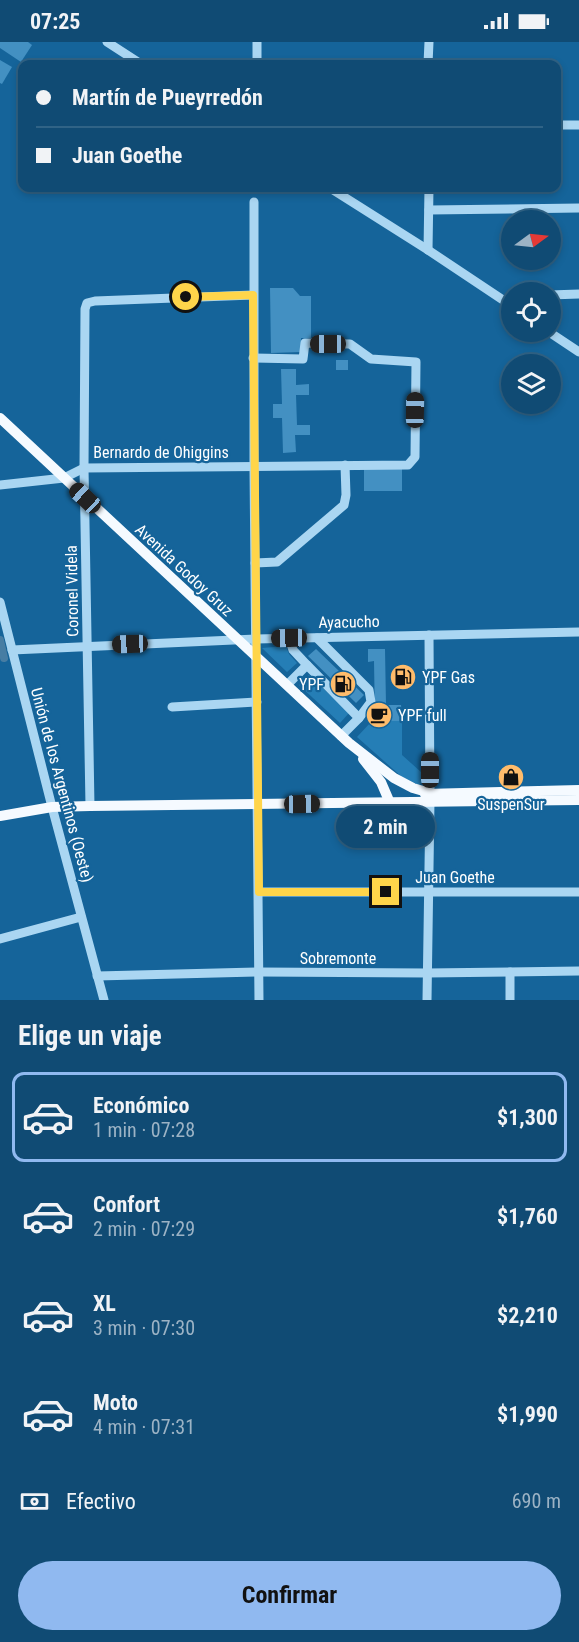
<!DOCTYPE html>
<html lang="es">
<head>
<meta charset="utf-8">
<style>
	:root { --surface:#104b74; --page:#1e557c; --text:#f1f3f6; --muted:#9cb3c5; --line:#306386; --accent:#90b9f0 }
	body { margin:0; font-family:"Roboto Condensed",sans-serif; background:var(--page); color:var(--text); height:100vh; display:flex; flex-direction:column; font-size:22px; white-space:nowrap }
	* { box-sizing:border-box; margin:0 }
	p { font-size:20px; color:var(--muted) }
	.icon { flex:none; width:33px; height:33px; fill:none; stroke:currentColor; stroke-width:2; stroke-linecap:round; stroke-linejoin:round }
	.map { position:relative; height:958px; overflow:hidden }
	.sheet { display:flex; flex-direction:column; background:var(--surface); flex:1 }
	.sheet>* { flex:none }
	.top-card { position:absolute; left:18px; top:18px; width:543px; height:132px; border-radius:12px; box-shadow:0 3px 9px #0003,0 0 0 2px var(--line); display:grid; align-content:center; height:132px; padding:0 18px; background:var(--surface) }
	.needle { width:39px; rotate:75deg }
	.tools { position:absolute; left:501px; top:168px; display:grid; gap:12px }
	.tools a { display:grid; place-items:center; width:60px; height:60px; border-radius:50%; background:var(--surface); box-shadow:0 3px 9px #0003,0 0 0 2px var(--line); font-size:30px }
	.end { position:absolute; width:27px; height:27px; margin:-14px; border:8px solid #ffd54a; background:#111; box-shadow:0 0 0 3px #111 }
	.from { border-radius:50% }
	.bubble { position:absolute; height:42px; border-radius:21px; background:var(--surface); box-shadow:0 3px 9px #0003,0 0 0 2px var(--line); font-size:20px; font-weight:700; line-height:42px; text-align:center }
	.car { position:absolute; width:18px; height:36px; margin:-18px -9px; border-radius:8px; box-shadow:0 0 4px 2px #0007; background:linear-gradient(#222 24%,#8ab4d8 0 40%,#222 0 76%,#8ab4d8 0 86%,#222 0) }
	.top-card b { display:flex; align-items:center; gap:21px; height:57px; font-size:22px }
	.top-card b+b { border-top:2px solid var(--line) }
	.top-card i { width:15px; height:15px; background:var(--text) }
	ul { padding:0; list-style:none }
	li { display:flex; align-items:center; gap:18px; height:90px; margin:0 12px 9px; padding:0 6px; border:3px solid transparent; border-radius:12px }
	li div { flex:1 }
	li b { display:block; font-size:22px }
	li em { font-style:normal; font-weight:700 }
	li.selected { border-color:var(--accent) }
	li>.icon { width:54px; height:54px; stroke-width:1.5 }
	h2 { padding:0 18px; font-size:27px; line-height:72px }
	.pay { display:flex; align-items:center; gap:15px; height:66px; padding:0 18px; font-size:22px }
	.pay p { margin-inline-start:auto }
	.primary-button { display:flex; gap:12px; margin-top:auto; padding:12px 18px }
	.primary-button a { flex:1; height:69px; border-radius:36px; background:var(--accent); color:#111; font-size:24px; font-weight:700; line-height:69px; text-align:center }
	.status { display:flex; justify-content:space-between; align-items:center; height:42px; padding:0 30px; background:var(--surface); direction:ltr }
	.status svg { height:16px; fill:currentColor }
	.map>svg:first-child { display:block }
	.green { fill:#257eb6 }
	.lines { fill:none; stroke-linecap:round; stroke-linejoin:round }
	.canal { stroke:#477da3; stroke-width:8 }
	.building { fill:#4390c2 }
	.minor { stroke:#aad6f2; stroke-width:9 }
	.major { stroke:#f5faff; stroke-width:10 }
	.route { stroke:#ffd54a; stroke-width:8 }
	.labels { text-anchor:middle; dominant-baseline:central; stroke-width:4.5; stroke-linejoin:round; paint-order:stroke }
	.street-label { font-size:16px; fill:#fff; stroke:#15649a }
	.poi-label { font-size:16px; fill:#fff; stroke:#15649a; text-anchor:start }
</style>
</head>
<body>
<div class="status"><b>07:25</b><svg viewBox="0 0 49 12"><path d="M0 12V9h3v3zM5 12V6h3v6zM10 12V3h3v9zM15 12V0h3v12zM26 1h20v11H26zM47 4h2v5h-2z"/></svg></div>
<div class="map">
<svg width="579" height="958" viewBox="0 0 579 958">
	<rect width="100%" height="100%" fill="#15649a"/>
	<g class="green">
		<path d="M286 604 289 612 297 621 287 630 262 606Z"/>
		<path d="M309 633 349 671 340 681 299 643Z"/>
		<path d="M375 679H402V713L421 730 422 740 419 743 402 735 357 695 371 680Z"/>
	</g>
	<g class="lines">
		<path class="canal" d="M0 598 4 616"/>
	</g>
	<g class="building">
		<path d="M0 0H28L32 3 21 20 0 6Z"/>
		<path d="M0 18 12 25 2 42 0 41Z"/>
		<path d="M270 246H293L300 254H311V296H301V310L271 311Z"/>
		<rect x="336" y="318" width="12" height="10"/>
		<path d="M281 327H296V343L309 342V353H296L297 383H310V393H295L296 410 283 411 282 376H273V362H282Z"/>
		<rect x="364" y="427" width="38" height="22"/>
		<path d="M316 607 364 653 356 661 308 614Z"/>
		<path d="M368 607H385L386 663H401L402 679H375L374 619 368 620Z"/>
	</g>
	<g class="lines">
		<g class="minor">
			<path d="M107 0 141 22"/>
			<path d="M257 0V22"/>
			<path d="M428 22 429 0"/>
			<path d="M556 83H579"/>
			<path d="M330 146 428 208 512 264"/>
			<path d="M254 160V425L259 958"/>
			<path d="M429 168 579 166"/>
			<path d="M428 208 429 146"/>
			<path d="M550 253 579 252"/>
			<path d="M549 290 579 310"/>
			<path d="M0 443 64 436 84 426 408 423 415 415 416 320 371 317 350 302 305 301 303 317 253 316"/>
			<path d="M255 521 277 520 344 463 346 453 345 423"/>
			<path d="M0 560 52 765 104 958"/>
			<path d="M289 596 293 608 307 623"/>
			<path d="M317 596 369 648 371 660 359 676"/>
			<path d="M12 608 256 597 579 590"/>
			<path d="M287 643 307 623 359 676 341 694"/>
			<path d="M172 665 257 660"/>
			<path d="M90 764 84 426 85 267 87 261 95 259 253 253"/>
			<path d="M259 850H579"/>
			<path d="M0 897 81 875"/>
			<path d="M97 934 259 930 427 931 579 929"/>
			<path d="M427 958 430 759 429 593"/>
			<path d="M510 958V930"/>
		</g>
		<g class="major">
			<path d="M0 376 349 701 394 736 413 746 430 751"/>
			<path d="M363 717 381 740 390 761"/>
			<path d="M425 752 579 748"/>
			<path d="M0 774 52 765 90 764 579 758"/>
		</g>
	</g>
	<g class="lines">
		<path class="route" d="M186 255 253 253 259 850H386"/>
	</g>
	<defs>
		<symbol id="fuel-disc" viewBox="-11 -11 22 22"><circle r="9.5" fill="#ffbc6b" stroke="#15649a"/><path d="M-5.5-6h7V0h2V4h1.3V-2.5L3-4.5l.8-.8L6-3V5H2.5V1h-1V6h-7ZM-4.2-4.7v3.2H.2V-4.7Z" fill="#111"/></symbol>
		<symbol id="cafe-disc" viewBox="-11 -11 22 22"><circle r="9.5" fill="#ffbc6b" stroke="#15649a"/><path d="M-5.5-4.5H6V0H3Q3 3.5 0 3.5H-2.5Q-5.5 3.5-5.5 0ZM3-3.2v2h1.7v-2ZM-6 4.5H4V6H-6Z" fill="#111"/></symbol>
		<symbol id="shop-disc" viewBox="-11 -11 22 22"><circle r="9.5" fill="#ffbc6b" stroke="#15649a"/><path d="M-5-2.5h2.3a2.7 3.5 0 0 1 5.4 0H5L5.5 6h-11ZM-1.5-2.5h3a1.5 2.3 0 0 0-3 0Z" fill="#111"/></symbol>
	</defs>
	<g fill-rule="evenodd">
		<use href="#fuel-disc" x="388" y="620" width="30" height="30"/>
		<use href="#fuel-disc" x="328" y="627" width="30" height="30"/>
		<use href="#cafe-disc" x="364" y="658" width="30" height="30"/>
		<use href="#shop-disc" x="496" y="720" width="30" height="30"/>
	</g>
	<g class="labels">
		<g class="street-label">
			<text x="161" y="410">Bernardo de Ohiggins</text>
			<text transform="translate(184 528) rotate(43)">Avenida Godoy Gruz</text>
			<text transform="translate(72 549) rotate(-91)">Coronel Videla</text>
			<text transform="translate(349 580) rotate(-1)">Ayacucho</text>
			<text transform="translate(62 743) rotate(75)">Unión de los Argentinos (Oeste)</text>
			<text x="455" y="835">Juan Goethe</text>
			<text x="338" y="916">Sobremonte</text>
		</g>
		<g class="poi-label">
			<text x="422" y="635">YPF Gas</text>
			<text x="324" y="642" text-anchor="end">YPF</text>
			<text x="398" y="673">YPF full</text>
			<text x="511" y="762" text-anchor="middle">SuspenSur</text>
		</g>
	</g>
</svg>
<div class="tools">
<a><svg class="needle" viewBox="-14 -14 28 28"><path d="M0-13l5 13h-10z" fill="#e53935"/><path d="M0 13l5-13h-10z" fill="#9cb3c5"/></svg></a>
<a><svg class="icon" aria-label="locate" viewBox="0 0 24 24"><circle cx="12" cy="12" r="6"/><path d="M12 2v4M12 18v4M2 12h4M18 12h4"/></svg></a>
<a><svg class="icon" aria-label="layers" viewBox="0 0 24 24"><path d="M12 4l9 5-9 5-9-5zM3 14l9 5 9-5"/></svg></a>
</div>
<i class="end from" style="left:186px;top:255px"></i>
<i class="end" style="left:386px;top:850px"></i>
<div class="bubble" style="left:336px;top:764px;width:99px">2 min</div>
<i class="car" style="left:328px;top:302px;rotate:270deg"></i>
<i class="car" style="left:415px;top:368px;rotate:1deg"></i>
<i class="car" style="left:85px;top:456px;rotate:313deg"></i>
<i class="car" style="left:289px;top:596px;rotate:269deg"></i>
<i class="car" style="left:130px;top:602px;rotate:268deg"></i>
<i class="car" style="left:430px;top:728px;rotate:0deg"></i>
<i class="car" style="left:302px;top:762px;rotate:89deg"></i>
<div class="top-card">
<b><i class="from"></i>Martín de Pueyrredón</b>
<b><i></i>Juan Goethe</b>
</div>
</div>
<section class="sheet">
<h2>Elige un viaje</h2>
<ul>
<li class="selected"><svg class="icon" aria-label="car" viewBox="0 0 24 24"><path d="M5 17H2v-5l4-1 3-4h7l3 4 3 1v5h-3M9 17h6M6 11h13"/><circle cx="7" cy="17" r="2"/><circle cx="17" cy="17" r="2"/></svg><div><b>Económico</b><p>1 min · 07:28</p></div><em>$1,300</em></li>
<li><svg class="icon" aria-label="car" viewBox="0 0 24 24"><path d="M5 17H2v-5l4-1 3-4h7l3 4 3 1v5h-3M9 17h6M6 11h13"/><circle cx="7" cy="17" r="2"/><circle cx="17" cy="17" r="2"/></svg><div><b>Confort</b><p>2 min · 07:29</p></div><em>$1,760</em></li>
<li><svg class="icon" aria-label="car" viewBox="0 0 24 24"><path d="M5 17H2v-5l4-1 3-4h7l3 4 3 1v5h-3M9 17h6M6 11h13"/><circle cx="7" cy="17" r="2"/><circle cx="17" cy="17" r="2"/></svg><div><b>XL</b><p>3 min · 07:30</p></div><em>$2,210</em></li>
<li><svg class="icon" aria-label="car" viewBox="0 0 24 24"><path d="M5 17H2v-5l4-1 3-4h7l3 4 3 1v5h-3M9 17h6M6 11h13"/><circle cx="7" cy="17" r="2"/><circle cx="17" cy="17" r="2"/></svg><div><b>Moto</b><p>4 min · 07:31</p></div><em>$1,990</em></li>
</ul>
<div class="pay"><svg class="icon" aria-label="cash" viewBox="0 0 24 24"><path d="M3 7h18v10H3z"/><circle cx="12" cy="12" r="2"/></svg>Efectivo<p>690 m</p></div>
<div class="primary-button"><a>Confirmar</a></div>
</section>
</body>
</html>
